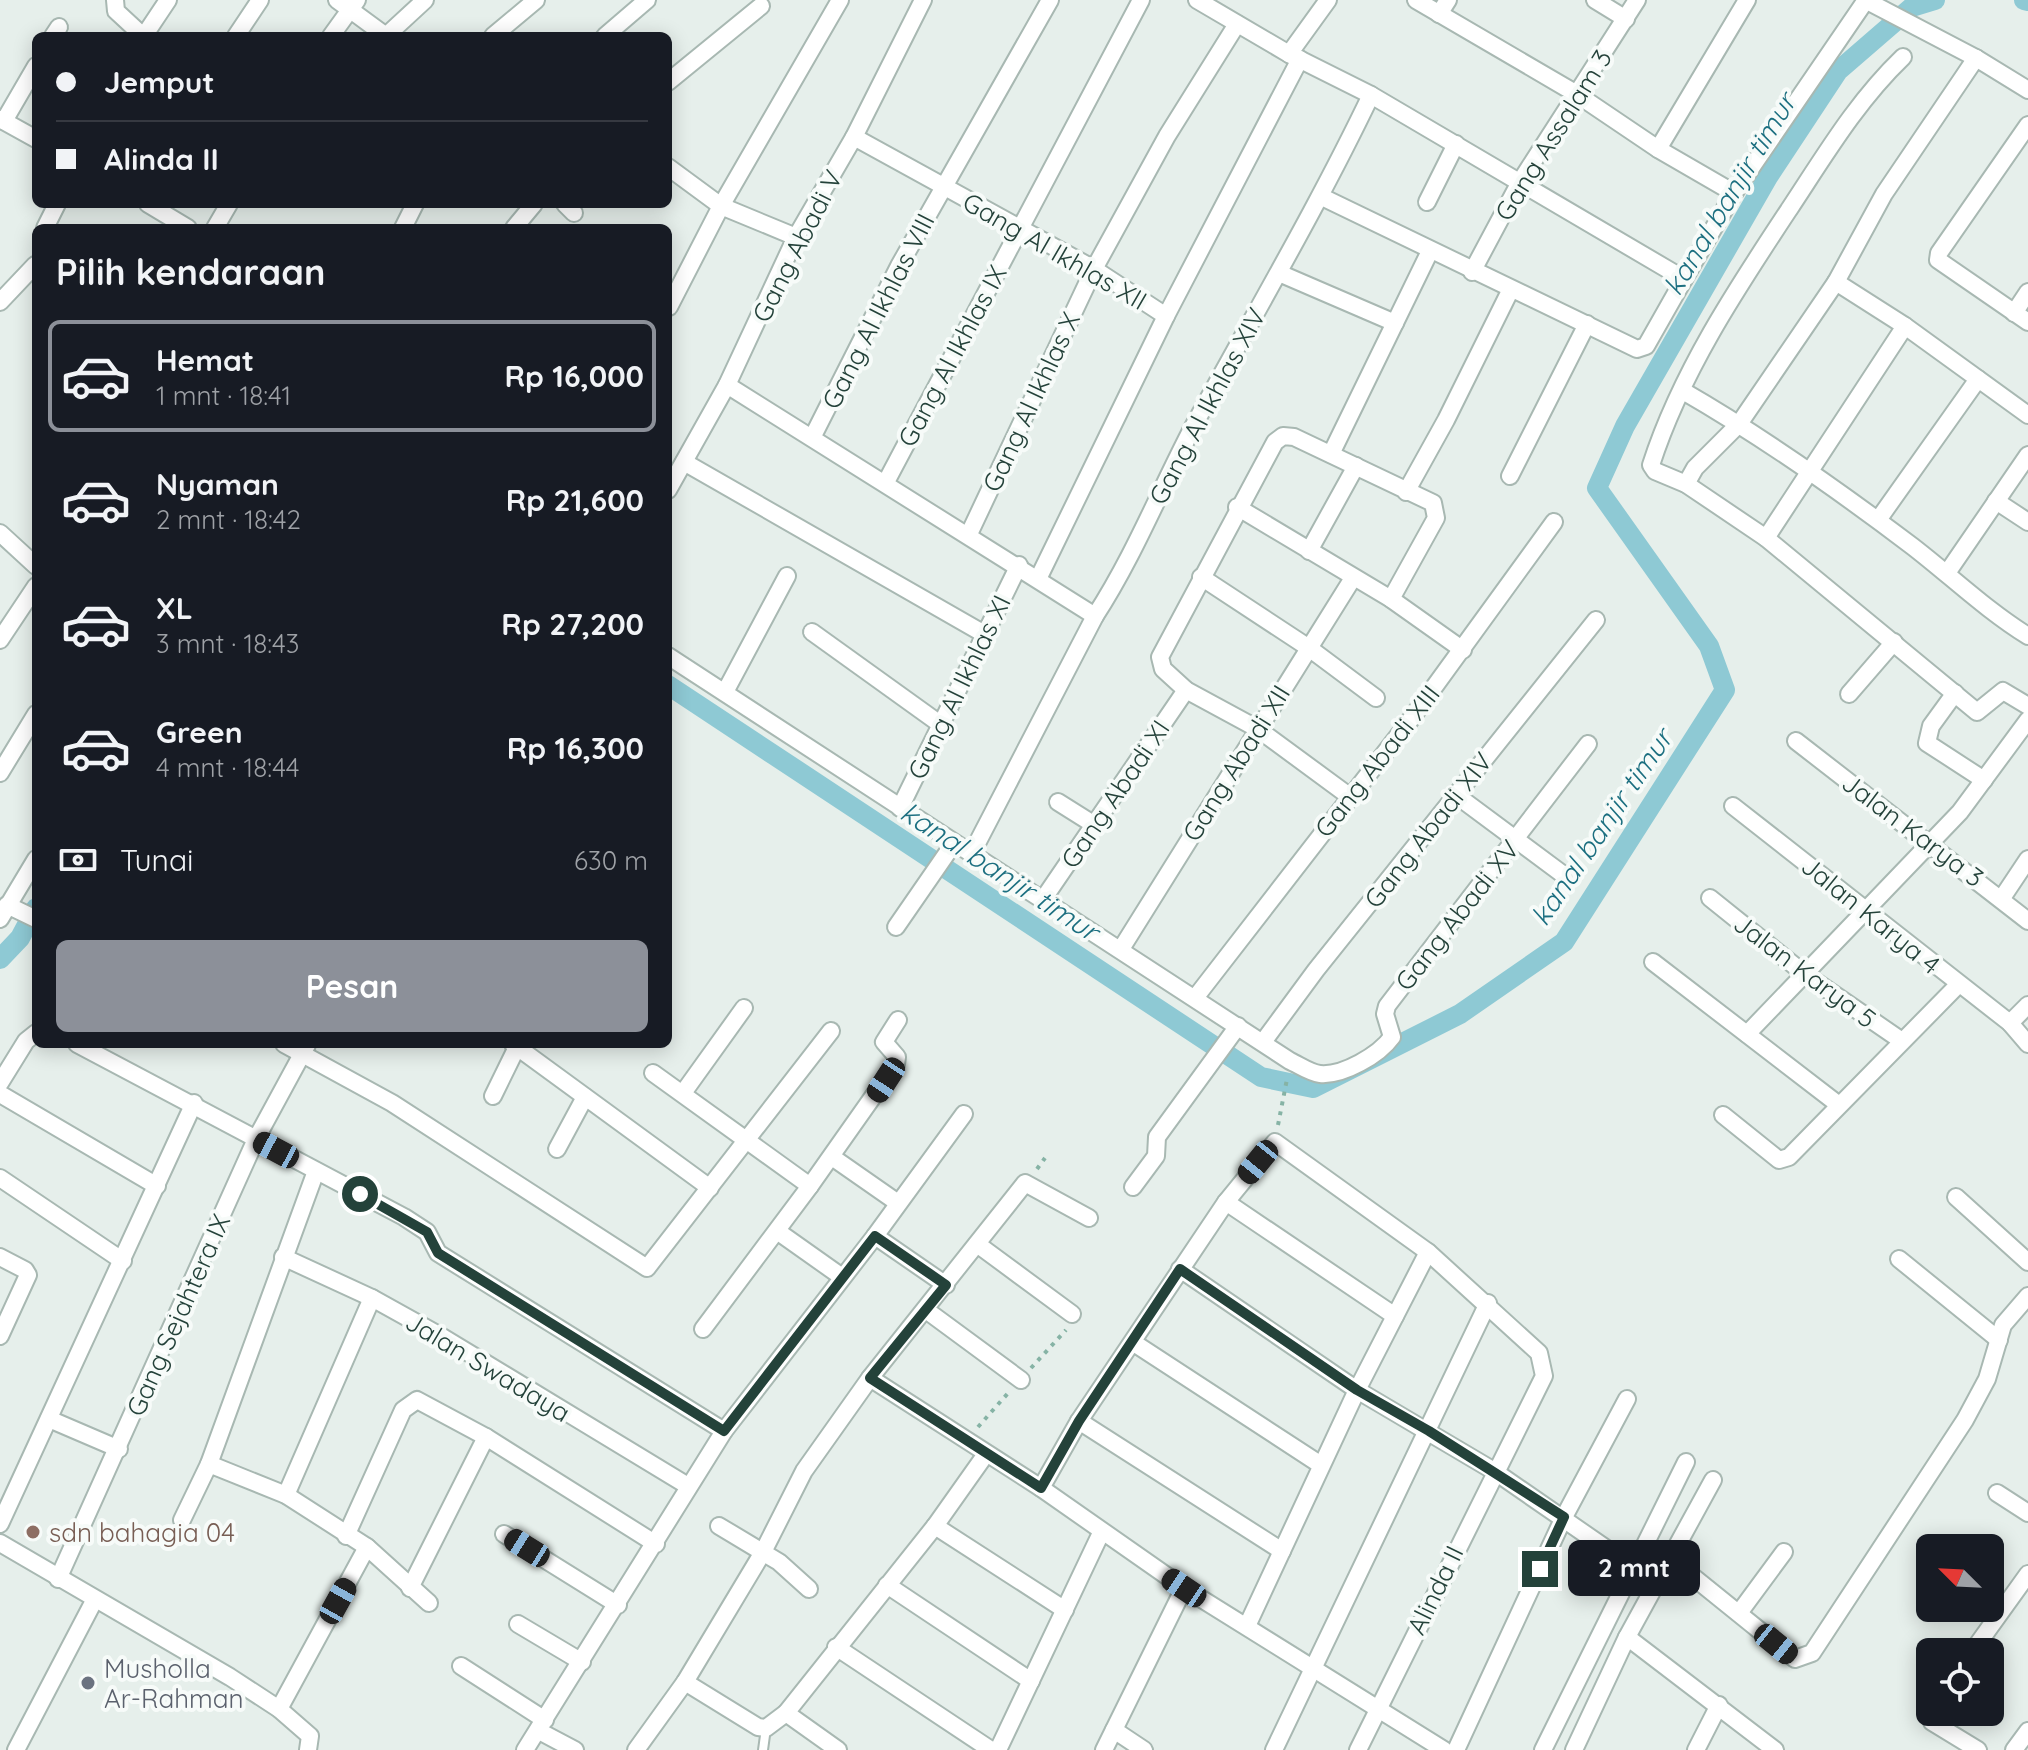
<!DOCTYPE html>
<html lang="id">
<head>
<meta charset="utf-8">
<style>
	:root { --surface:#171b24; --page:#20242c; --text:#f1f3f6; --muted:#9ea1a6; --line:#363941; --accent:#8c9099 }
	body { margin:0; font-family:Quicksand,sans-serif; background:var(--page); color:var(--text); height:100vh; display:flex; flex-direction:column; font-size:30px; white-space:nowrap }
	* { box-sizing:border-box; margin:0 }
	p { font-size:26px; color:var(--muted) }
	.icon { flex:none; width:44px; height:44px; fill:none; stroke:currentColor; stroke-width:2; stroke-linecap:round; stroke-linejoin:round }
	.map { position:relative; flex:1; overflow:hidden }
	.panel { position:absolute; left:32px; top:224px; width:640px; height:824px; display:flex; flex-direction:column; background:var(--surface); border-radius:12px; box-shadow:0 4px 20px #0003 }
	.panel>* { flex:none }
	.top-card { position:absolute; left:32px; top:32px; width:640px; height:176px; border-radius:12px; box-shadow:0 4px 20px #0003; display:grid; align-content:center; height:176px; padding:0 24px; background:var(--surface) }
	.needle { width:52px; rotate:294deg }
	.buttons { position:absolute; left:1916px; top:1534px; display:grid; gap:16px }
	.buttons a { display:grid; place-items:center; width:88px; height:88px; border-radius:12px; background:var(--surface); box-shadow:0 4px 20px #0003; font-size:40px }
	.end { position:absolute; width:36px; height:36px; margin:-18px; border:10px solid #24423a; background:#fff; box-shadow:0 0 0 4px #fff }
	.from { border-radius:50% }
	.bubble { position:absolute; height:56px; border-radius:12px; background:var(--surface); box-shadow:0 4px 20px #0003; font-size:26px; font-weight:700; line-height:56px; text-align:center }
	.car { position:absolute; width:24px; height:48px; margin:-24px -12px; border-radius:10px; box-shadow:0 0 6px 2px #0007; background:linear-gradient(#222 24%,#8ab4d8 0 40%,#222 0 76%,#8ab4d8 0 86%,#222 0) }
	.top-card b { display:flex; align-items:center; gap:28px; height:76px; font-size:30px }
	.top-card b+b { border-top:2px solid var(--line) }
	.top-card i { width:20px; height:20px; background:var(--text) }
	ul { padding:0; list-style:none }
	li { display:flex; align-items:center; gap:24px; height:112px; margin:0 16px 12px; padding:0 8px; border:4px solid transparent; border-radius:12px }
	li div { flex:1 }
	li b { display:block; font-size:30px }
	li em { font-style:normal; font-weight:700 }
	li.current { border-color:var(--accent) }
	li>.icon { width:72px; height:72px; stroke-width:1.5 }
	h2 { padding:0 24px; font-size:36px; line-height:96px }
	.pay { display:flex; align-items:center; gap:20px; height:88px; padding:0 24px; font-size:30px }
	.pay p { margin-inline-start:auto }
	.primary-button { display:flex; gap:16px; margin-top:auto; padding:16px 24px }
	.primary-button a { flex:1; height:92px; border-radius:12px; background:var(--accent); color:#fff; font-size:32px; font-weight:700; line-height:92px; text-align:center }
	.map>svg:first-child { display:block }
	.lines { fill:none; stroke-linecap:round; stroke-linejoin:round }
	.canal { stroke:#8ec9d4; stroke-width:20 }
	.service-casing { stroke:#a8b8b2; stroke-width:12 }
	.minor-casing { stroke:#a8b8b2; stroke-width:20 }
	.path { stroke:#86b3a5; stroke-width:4; stroke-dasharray:4 6; stroke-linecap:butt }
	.service { stroke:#fff; stroke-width:8 }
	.minor { stroke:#fff; stroke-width:16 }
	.route { stroke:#24423a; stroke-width:10 }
	.education-dot { fill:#8d6e63; stroke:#f7fbf9; stroke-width:3 }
	.worship-dot { fill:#6b7280; stroke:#f7fbf9; stroke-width:3 }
	.labels { text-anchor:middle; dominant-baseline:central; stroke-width:8; stroke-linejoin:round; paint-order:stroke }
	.street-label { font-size:26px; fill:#24423a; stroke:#f7fbf9 }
	.education-label { font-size:26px; fill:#785e54; stroke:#f7fbf9; text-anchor:start }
	.worship-label { font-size:26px; fill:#5b616d; stroke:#f7fbf9; text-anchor:start }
	.water-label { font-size:28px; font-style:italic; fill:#1c6f80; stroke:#f7fbf9 }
</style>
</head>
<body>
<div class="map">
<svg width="2028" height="1750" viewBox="0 0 2028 1750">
	<rect width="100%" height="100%" fill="#e6efeb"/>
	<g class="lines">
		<g class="canal">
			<path d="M2024 0 2028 1"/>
			<path d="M668 685 1261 1077 1313 1088 1460 1014 1564 942 1725 690 1709 646 1597 488 1625 426 1768 177 1838 71 1912 7 1935 0"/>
			<path d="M0 959 20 938 36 908"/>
		</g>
		<defs>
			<path id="service" d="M763 1750 766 1728"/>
			<g id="minor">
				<path d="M115 0 116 11 143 36"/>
				<path d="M337 0 386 36 425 0"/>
				<path d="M1197 0 1289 54 1371 95 1684 279 1734 193 1866 0"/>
				<path d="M1416 0 1575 93 1658 149 1747 0"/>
				<path d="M1595 0 1626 19"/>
				<path d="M1865 0 1976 58 2028 90"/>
				<path d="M1439 14 1448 0"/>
				<path d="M53 36 59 27"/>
				<path d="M144 36 168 0"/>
				<path d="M236 36 260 0"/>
				<path d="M331 36 357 0"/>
				<path d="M493 36 536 0"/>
				<path d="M605 36 647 0"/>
				<path d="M1289 54 1328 0"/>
				<path d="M1903 57C1857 101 1825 155 1790 208 1737 288 1681 372 1651 465L1655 471 1686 484 1766 538 1977 712 2003 691 2028 706"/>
				<path d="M668 82 761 6"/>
				<path d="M0 119 36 139"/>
				<path d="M4 121 36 66"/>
				<path d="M2028 125 1939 253 1938 260 2028 322"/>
				<path d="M854 137 1094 269 1166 316 1038 579"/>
				<path d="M1658 149 1734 193"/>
				<path d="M668 167 721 206 796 237"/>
				<path d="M1322 197 1637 349 1646 346 1684 279"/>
				<path d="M1427 202 1456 144"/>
				<path d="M148 204 188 228"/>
				<path d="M565 204 574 213"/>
				<path d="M45 228 57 204"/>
				<path d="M215 228 229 204"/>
				<path d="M403 228 415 204"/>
				<path d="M514 228 534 204"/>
				<path d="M1472 272 1520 182 1637 0"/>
				<path d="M1279 273 1395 323"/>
				<path d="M1836 282 1905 326 2028 415"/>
				<path d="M0 302 35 265"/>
				<path d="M669 307 721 206 840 0"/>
				<path d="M2014 313 2028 292"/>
				<path d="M1166 316 1300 59"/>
				<path d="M727 385 1095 616"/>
				<path d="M1683 391C1763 437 1838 490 1912 546 1951 576 1986 610 2028 636"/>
				<path d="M813 436 899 266 1050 0"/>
				<path d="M1331 454 1430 251"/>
				<path d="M684 462 986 635"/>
				<path d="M1510 476 1587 324"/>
				<path d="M886 482 1141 0"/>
				<path d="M1686 484 1695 468 1739 424 1836 282 1884 194 1976 58"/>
				<path d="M668 490 727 385 796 237 854 137 923 0"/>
				<path d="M1406 492 1446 420 1511 289"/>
				<path d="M1996 501 2028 522"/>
				<path d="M1237 507 1391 599 1463 650"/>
				<path d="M1878 520 1978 379"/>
				<path d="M0 533 36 566"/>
				<path d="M969 534 1094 269 1167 136 1237 24"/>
				<path d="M1766 538 1905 326"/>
				<path d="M1309 551 1356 466"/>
				<path d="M1947 573 2028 455"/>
				<path d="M1201 577 1309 648 1376 698"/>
				<path d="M812 632 940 724"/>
				<path d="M0 640 36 586"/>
				<path d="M668 656 1290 1061C1299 1065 1310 1073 1320 1074 1343 1076 1379 1055 1392 1037L1385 1014 1387 1006 1588 744"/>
				<path d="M725 692 787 576"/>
				<path d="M1955 693 1931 726 1927 743 1984 780"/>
				<path d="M1849 694 1894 642"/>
				<path d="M1796 741 2028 921"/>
				<path d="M0 773 36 714"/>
				<path d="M1456 795 1561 873"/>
				<path d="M1349 796 1258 729 1186 690 1163 669 1160 657 1275 442 1283 436 1294 437 1433 503 1436 518 1391 599"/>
				<path d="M1058 802 1093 824"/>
				<path d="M1733 806 2010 1023 2028 1044"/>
				<path d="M900 808 1019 565"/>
				<path d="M972 853 1095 616C1134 556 1160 490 1193 427 1253 316 1317 208 1371 95"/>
				<path d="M1044 898 1186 690"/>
				<path d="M1710 898 1806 975 1902 1041"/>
				<path d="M2002 898 2028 859"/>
				<path d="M7 905 36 919"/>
				<path d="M0 919 36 859"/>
				<path d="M896 927 954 843"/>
				<path d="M1121 949 1353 578"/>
				<path d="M1653 962 1839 1105"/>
				<path d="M1195 998 1408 723 1554 522"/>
				<path d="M2010 1023 2028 1005"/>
				<path d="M1747 1034 1960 812 2028 720"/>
				<path d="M1263 1042 1316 970 1596 620"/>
				<path d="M77 1044 404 1217 427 1232 438 1253 724 1431"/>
				<path d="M284 1044 392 1103 647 1268 831 1031"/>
				<path d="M513 1044 710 1188"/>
				<path d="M653 1073 810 1186 896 1064 897 1057 884 1042 898 1020"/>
				<path d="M0 1083 26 1041 36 1033"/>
				<path d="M683 1093 744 1008"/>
				<path d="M0 1094 157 1186"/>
				<path d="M493 1096 517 1047"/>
				<path d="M1723 1115 1779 1160 1789 1157 1958 985"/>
				<path d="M557 1149 585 1097"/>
				<path d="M832 1157 898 1203"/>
				<path d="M0 1178 123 1261"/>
				<path d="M1133 1187 1156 1156 1157 1137 1238 1026"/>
				<path d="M1956 1197 2028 1262"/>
				<path d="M1226 1202 1395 1316"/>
				<path d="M777 1231 842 1277"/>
				<path d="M875 1236 946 1285"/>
				<path d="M977 1244 1072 1314"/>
				<path d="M0 1257 25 1270 28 1275 0 1336"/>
				<path d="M283 1257 372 1298 444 1338 688 1486"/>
				<path d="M1899 1259 1999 1340"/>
				<path d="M1180 1269 1357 1390 1494 1471 1656 1583"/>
				<path d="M926 1310 1021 1380"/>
				<path d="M703 1329 810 1186"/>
				<path d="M1134 1343 1321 1465"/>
				<path d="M870 1378 1041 1488 1184 1588 1444 1750"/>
				<path d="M49 1419 119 1449"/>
				<path d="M1079 1421 1282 1551"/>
				<path d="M209 1464 286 1495 367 1547 429 1603"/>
				<path d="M1041 1488 1079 1421 1226 1202 1275 1142 1428 1252 1539 1353 1544 1376 1358 1750"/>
				<path d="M1997 1493 2028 1513"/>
				<path d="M286 1495 372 1298"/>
				<path d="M182 1520 209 1464 316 1171"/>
				<path d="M0 1524 194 1103"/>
				<path d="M719 1526 779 1562 809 1589"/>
				<path d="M935 1526 1065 1610"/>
				<path d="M504 1534 618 1605"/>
				<path d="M346 1536 403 1410 417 1400 486 1437 656 1544"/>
				<path d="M0 1543 230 1677 279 1709 310 1736 308 1750"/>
				<path d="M1671 1559 1795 1659 1812 1653 1965 1420 1987 1379 2003 1325 2028 1296"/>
				<path d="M58 1579 256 1139 307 1045"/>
				<path d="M887 1585 1031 1681"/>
				<path d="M410 1588 486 1437"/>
				<path d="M1739 1613 1784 1552"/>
				<path d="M518 1624 582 1662"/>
				<path d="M1247 1626 1357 1390 1428 1252"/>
				<path d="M1627 1637 1775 1750"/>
				<path d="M836 1647 991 1750"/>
				<path d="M1972 1652 2028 1574"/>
				<path d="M461 1666 545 1720"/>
				<path d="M685 1682 758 1727 766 1728 786 1713"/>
				<path d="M279 1709 367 1547"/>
				<path d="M1930 1712 1932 1722 1978 1750"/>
				<path d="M1114 1730 1144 1750"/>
				<path d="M539 1731 575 1750"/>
				<path d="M16 1750 95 1599"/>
				<path d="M525 1750 724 1431 875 1236 964 1114"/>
				<path d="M636 1750 685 1682 763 1552 804 1471 870 1378 1025 1183 1089 1218"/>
				<path d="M838 1750 786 1713 935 1526 986 1454"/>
				<path d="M998 1750 1101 1533"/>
				<path d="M1104 1750 1184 1588"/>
				<path d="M1274 1750 1488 1303"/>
				<path d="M1456 1750 1564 1517 1627 1399"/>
				<path d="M1543 1750 1686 1462"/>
				<path d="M1574 1750 1627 1637 1713 1480"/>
				<path d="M1696 1750 1719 1705"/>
				<path d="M2014 1750 2028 1731"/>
			</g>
		</defs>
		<use href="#service" class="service-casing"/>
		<use href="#minor" class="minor-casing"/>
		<g class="path">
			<path d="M1278 1125 1287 1079"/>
			<path d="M1037 1169 1045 1158"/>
			<path d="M1031 1368 1066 1330"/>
			<path d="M978 1427 1009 1392"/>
		</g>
		<use href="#service" class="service"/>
		<use href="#minor" class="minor"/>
	</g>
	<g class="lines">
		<path class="route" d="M360 1194 427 1232 438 1253 724 1431 875 1236 946 1285 870 1378 1041 1488 1079 1421 1180 1269 1357 1390 1429 1431 1564 1517 1540 1569"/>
	</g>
	<circle class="education-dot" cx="33" cy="1532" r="8"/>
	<circle class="worship-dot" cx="88" cy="1683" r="8"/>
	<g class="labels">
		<g class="street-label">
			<text transform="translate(1553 135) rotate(-58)">Gang Assalam 3</text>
			<text transform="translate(797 246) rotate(-63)">Gang Abadi V</text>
			<text transform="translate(1055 251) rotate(30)">Gang Al Ikhlas XII</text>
			<text transform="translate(878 311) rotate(-63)">Gang Al Ikhlas VIII</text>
			<text transform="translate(952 356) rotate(-62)">Gang Al Ikhlas IX</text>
			<text transform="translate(1031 402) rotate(-65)">Gang Al Ikhlas X</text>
			<text transform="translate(1207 406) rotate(-62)">Gang Al Ikhlas XIV</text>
			<text transform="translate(959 687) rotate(-64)">Gang Al Ikhlas XI</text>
			<text transform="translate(1377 761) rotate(-52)">Gang Abadi XIII</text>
			<text transform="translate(1236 763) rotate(-58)">Gang Abadi XII</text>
			<text transform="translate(1115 794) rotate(-56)">Gang Abadi XI</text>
			<text transform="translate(1428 830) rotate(-52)">Gang Abadi XIV</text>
			<text transform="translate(1913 830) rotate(37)">Jalan Karya 3</text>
			<text transform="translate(1457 915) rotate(-52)">Gang Abadi XV</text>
			<text transform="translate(1871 915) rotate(39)">Jalan Karya 4</text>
			<text transform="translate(1805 971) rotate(37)">Jalan Karya 5</text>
			<text transform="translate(178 1315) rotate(-66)">Gang Sejahtera IX</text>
			<text transform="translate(488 1367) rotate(31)">Jalan Swadaya</text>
			<text transform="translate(1435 1590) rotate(-64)">Alinda II</text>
		</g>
		<g class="education-label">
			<text x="49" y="1532">sdn bahagia 04</text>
		</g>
		<g class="worship-label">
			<text x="104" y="1668">Musholla<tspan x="104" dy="30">Ar-Rahman</tspan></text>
		</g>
		<g class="water-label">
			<text transform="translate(1729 194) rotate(-59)">kanal banjir timur</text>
			<text transform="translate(1601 827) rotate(-56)">kanal banjir timur</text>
			<text transform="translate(1000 871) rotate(33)">kanal banjir timur</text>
		</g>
	</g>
</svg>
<div class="buttons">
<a><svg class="needle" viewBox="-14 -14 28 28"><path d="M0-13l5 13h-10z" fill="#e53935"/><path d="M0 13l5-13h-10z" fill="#9ea1a6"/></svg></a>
<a><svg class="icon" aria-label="locate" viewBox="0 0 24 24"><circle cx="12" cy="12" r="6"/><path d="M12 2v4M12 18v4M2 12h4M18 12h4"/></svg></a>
</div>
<i class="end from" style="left:360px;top:1194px"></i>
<i class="end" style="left:1540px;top:1569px"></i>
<div class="bubble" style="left:1568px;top:1540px;width:132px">2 mnt</div>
<i class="car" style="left:886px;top:1080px;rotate:213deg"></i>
<i class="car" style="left:276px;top:1150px;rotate:298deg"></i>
<i class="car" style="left:1258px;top:1162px;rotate:219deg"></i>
<i class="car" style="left:527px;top:1548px;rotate:302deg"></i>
<i class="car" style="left:1184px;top:1588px;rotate:304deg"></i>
<i class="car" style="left:338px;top:1601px;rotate:29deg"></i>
<i class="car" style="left:1776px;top:1644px;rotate:129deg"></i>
<div class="top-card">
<b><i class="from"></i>Jemput</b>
<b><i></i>Alinda II</b>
</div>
<section class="panel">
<h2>Pilih kendaraan</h2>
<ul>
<li class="current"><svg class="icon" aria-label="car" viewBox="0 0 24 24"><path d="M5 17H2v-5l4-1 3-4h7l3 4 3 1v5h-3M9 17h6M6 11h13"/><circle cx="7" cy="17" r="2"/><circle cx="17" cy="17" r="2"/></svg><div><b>Hemat</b><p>1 mnt · 18:41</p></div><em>Rp 16,000</em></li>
<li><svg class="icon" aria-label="car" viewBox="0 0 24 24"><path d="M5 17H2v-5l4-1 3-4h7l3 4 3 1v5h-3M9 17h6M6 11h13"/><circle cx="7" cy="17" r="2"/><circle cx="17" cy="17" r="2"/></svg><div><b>Nyaman</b><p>2 mnt · 18:42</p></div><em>Rp 21,600</em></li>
<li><svg class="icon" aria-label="car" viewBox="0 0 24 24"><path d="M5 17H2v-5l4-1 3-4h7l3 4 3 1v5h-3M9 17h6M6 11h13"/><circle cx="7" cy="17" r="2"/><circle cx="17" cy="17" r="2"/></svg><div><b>XL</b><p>3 mnt · 18:43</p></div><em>Rp 27,200</em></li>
<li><svg class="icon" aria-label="car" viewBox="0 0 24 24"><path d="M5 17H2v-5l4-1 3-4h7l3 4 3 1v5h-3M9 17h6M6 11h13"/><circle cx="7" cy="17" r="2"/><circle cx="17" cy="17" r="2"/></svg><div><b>Green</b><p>4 mnt · 18:44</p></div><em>Rp 16,300</em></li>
</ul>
<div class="pay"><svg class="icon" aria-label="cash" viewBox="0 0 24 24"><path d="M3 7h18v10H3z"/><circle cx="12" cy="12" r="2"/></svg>Tunai<p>630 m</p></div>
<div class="primary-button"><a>Pesan</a></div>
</section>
</div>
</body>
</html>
